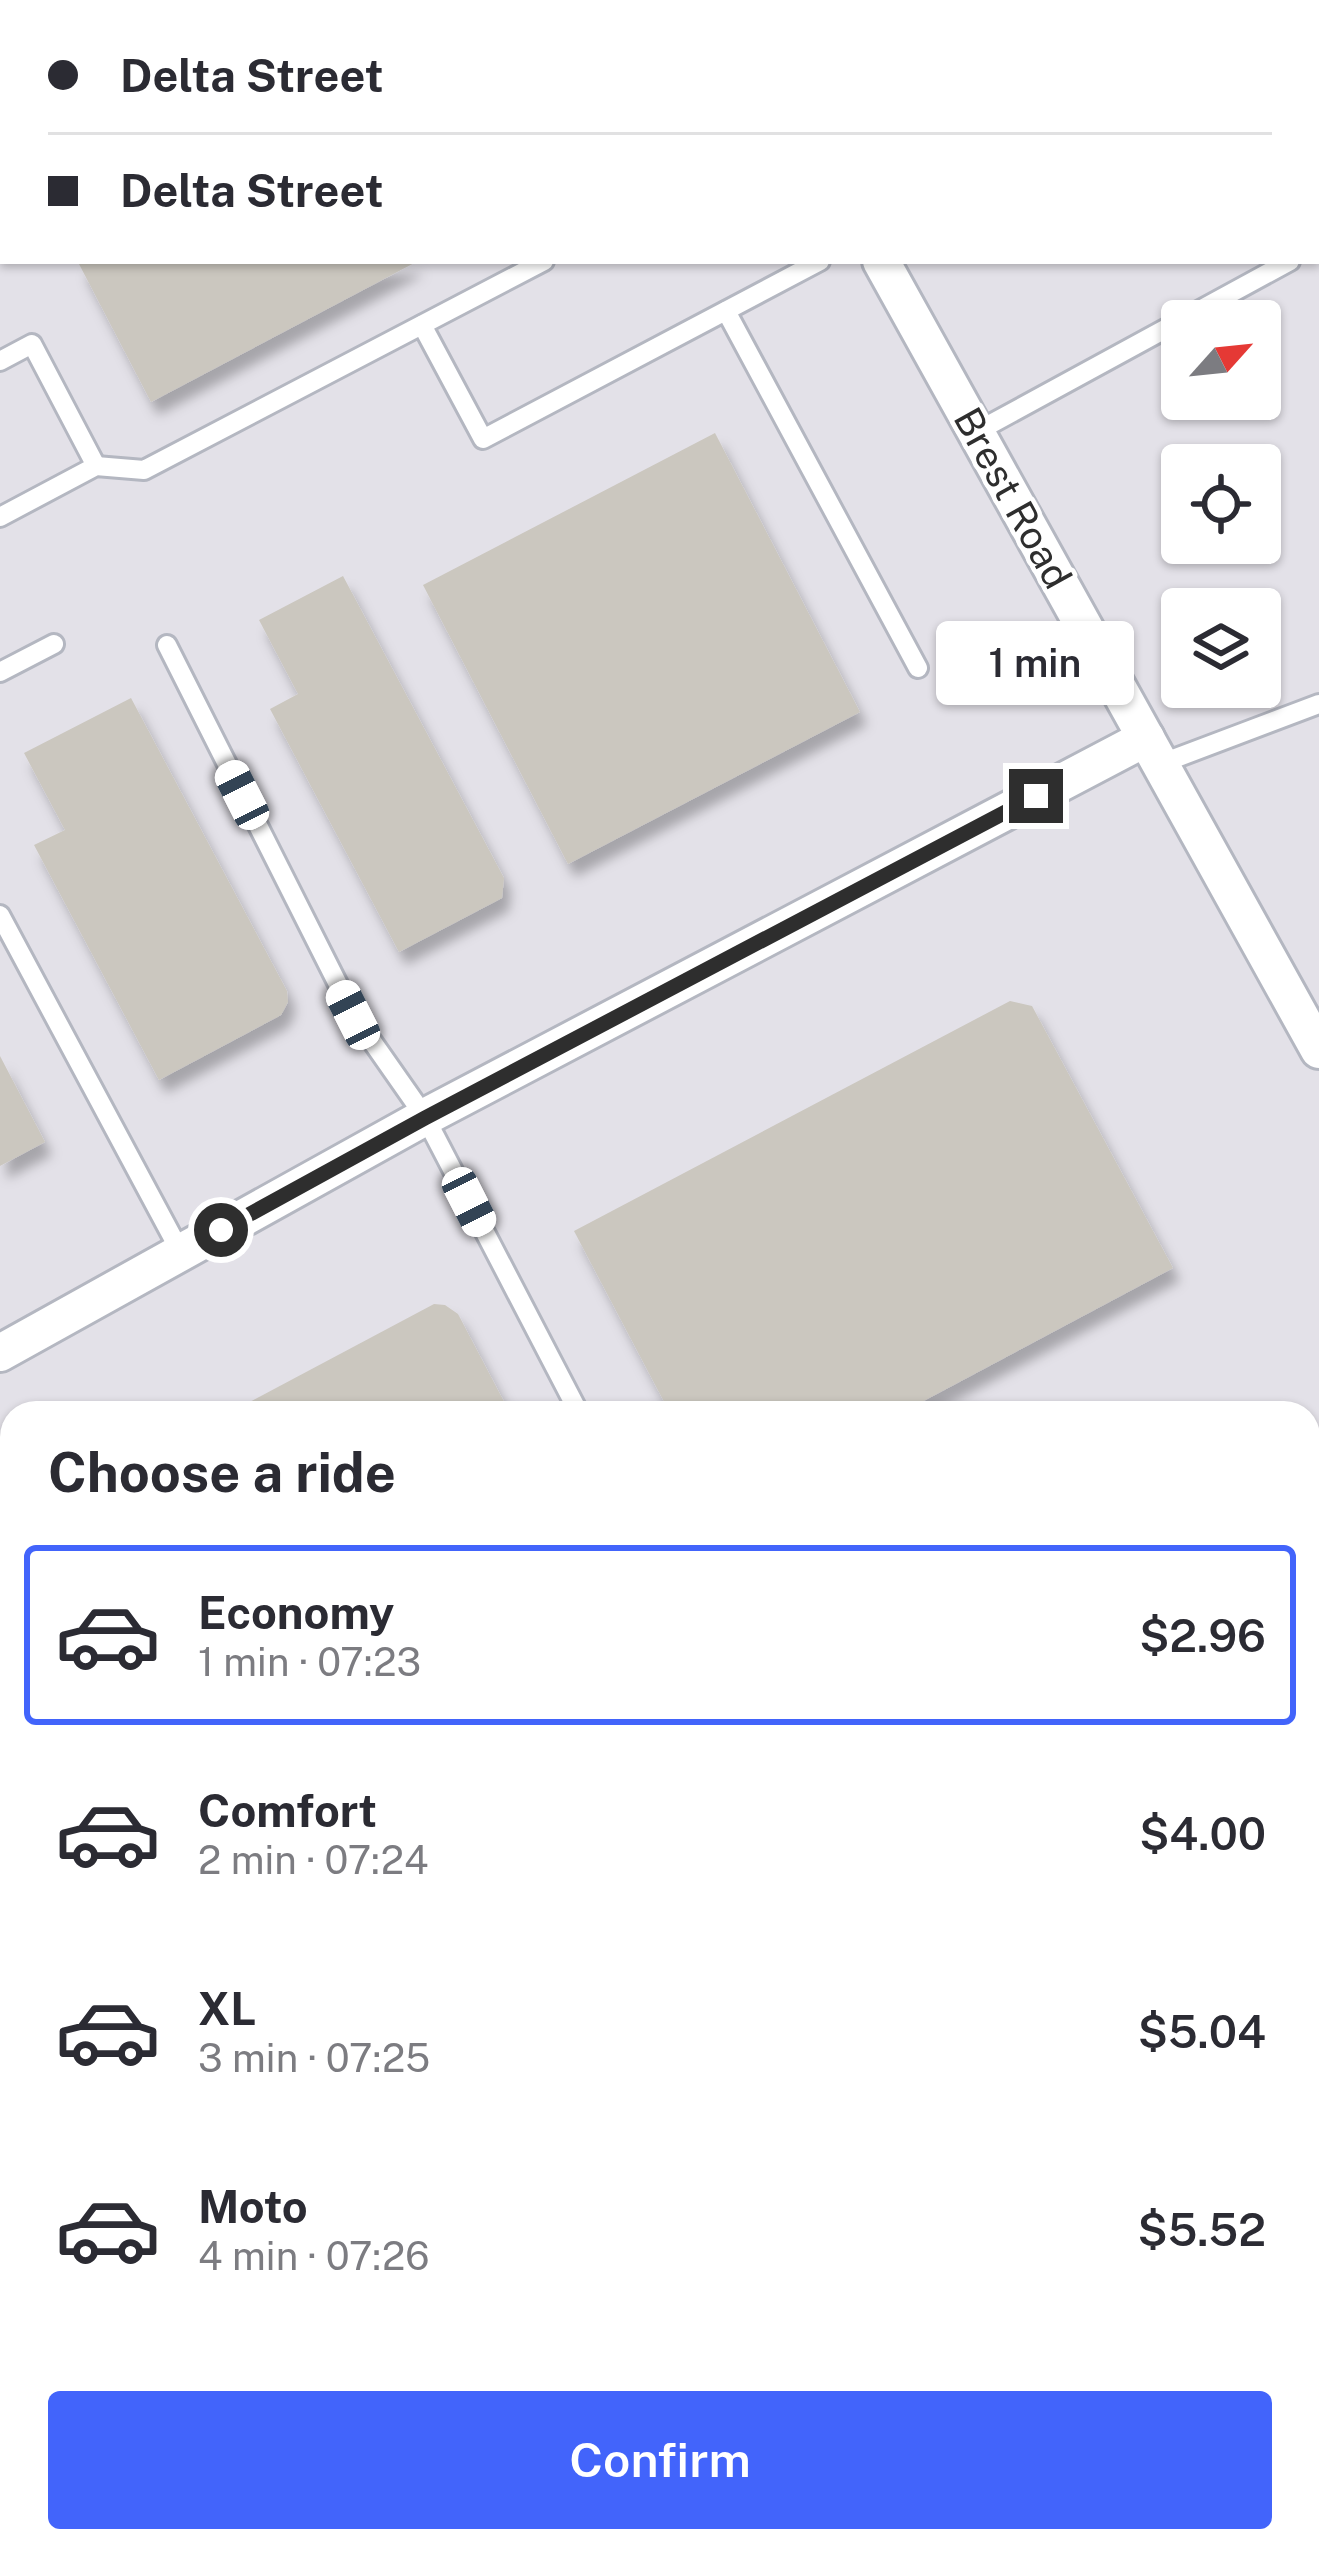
<!DOCTYPE html>
<html lang="en">
<head>
<meta charset="utf-8">
<style>
	:root { --surface:#fff; --page:#f2f2f3; --text:#2b2b33; --muted:#7c7c81; --line:#e1e1e2; --accent:#4264fb }
	body { margin:0; font-family:"Public Sans",sans-serif; background:var(--page); color:var(--text); height:100vh; display:flex; flex-direction:column; font-size:45px; white-space:nowrap }
	* { box-sizing:border-box; margin:0 }
	p { font-size:39px; color:var(--muted) }
	.icon { flex:none; width:66px; height:66px; fill:none; stroke:currentColor; stroke-width:2; stroke-linecap:round; stroke-linejoin:round }
	.map { position:relative; flex:1; overflow:hidden }
	.sheet { position:absolute; left:0px; top:1401px; width:1320px; height:1152px; display:flex; flex-direction:column; background:var(--surface); border-radius:36px 36px 0 0; box-shadow:0 3px 9px #0004 }
	.sheet>* { flex:none }
	.top-card { position:absolute; left:0px; top:0px; width:1320px; height:264px; box-shadow:0 3px 9px #0004; display:grid; align-content:center; height:264px; padding:0 48px; background:var(--surface) }
	.needle { width:78px; rotate:63deg }
	.fabs { position:absolute; left:1161px; top:300px; display:grid; gap:24px }
	.fabs a { display:grid; place-items:center; width:120px; height:120px; border-radius:12px; background:var(--surface); box-shadow:0 3px 9px #0004; font-size:60px }
	.end { position:absolute; width:54px; height:54px; margin:-27px; border:15px solid #2e2e2e; background:#fff; box-shadow:0 0 0 6px #fff }
	.from { border-radius:50% }
	.bubble { position:absolute; height:84px; border-radius:12px; background:var(--surface); box-shadow:0 3px 9px #0004; font-size:39px; font-weight:600; line-height:84px; text-align:center }
	.car { position:absolute; width:36px; height:72px; margin:-36px -18px; border-radius:15px; box-shadow:0 0 9px 3px #0007; background:linear-gradient(#fff 24%,#345 0 40%,#fff 0 76%,#345 0 86%,#fff 0) }
	.top-card b { display:flex; align-items:center; gap:42px; height:114px; font-size:45px }
	.top-card b+b { border-top:3px solid var(--line) }
	.top-card i { width:30px; height:30px; background:var(--text) }
	ul { padding:0; list-style:none }
	li { display:flex; align-items:center; gap:36px; height:180px; margin:0 24px 18px; padding:0 24px; border:6px solid transparent; border-radius:12px }
	li div { flex:1 }
	li b { display:block; font-size:45px }
	li em { font-style:normal; font-weight:600 }
	li.active { border-color:var(--accent) }
	li>.icon { width:108px; height:108px; stroke-width:1.5 }
	h2 { padding:0 48px; font-size:54px; line-height:144px }
	.primary-button { display:flex; gap:24px; margin-top:auto; padding:24px 48px }
	.primary-button a { flex:1; height:138px; border-radius:12px; background:var(--accent); color:#fff; font-size:48px; font-weight:600; line-height:138px; text-align:center }
	.map>svg:first-child { display:block }
	.industrial { fill:#e3e1e8; fill-rule:evenodd }
	.building { fill:#cbc7bf; filter:url(#shadow) }
	.lines { fill:none; stroke-linecap:round; stroke-linejoin:round }
	.service-casing { stroke:#b4b7c1; stroke-width:24 }
	.minor-casing { stroke:#b4b7c1; stroke-width:42 }
	.service { stroke:#fff; stroke-width:18 }
	.minor { stroke:#fff; stroke-width:36 }
	.route { stroke:#2e2e2e; stroke-width:15 }
	.labels { text-anchor:middle; dominant-baseline:central; stroke-width:9; stroke-linejoin:round; paint-order:stroke }
	.street-label { font-size:39px; fill:#2e2e2e; stroke:#fff }
</style>
</head>
<body>
<div class="map">
<svg width="1319" height="2553" viewBox="0 0 1319 2553">
	<defs>
		<filter id="shadow"><feDropShadow dx="7" dy="13" stdDeviation="6" flood-color="#0004"/></filter>
	</defs>
	<rect width="100%" height="100%" fill="#efe9e1"/>
	<path class="industrial" d="M0 0H1319V2553H0ZM3 3H1317V261H3ZM1182 321H1260V399H1182ZM1182 465H1260V543H1182ZM1182 609H1260V687H1182ZM12 1413H1308V2541H12Z"/>
	<g class="building">
		<path d="M85 261H418L151 402 79 264Z"/>
		<path d="M715 433 860 712 568 864 423 585Z"/>
		<path d="M343 576 504 878 502 898 399 952 270 709 298 694 259 620Z"/>
		<path d="M131 698 287 991 288 1002 281 1015 159 1080 34 845 65 830 24 753Z"/>
		<path d="M1010 1001 1032 1006 1173 1268 901 1413H670L574 1231Z"/>
		<path d="M0 1056 45 1142 0 1166Z"/>
		<path d="M434 1304 445 1305 458 1314 510 1413H229Z"/>
		<path d="M0 1627 12 1649V1974L0 1952Z"/>
		<path d="M1319 2031V2143L1308 2123V2037Z"/>
		<path d="M157 2541H418L425 2553H163Z"/>
		<path d="M691 2541H903L910 2553H697Z"/>
		<path d="M997 2541H1158L1160 2545 1145 2553H1003Z"/>
	</g>
	<g class="lines">
		<defs>
			<g id="service">
				<path d="M1209 0 1211 3"/>
				<path d="M834 3 840 0"/>
				<path d="M1317 201 1319 205"/>
				<path d="M1317 246 1319 245"/>
				<path d="M726 311 918 668"/>
				<path d="M422 325 483 439 820 261"/>
				<path d="M0 361 32 344 96 466"/>
				<path d="M976 432 1290 261"/>
				<path d="M0 517 96 466 144 470 544 261"/>
				<path d="M167 645 353 1014 425 1117 579 1413"/>
				<path d="M0 672 54 644"/>
				<path d="M1160 764 1319 704"/>
				<path d="M0 915 181 1253"/>
				<path d="M0 1567 12 1588"/>
				<path d="M1308 1977 1319 1972"/>
				<path d="M0 2122 12 2144"/>
				<path d="M0 2211 12 2205"/>
				<path d="M1308 2413 1319 2433"/>
				<path d="M8 2425 12 2433"/>
				<path d="M70 2541 76 2553"/>
				<path d="M512 2541 518 2553"/>
				<path d="M657 2541 664 2553"/>
				<path d="M958 2541 967 2553"/>
				<path d="M1198 2541 1204 2553"/>
			</g>
			<g id="minor">
				<path d="M736 0 738 3"/>
				<path d="M881 261 1319 1050"/>
				<path d="M0 1353 425 1117 1146 738"/>
			</g>
		</defs>
		<use href="#service" class="service-casing"/>
		<use href="#minor" class="minor-casing"/>
		<use href="#service" class="service"/>
		<use href="#minor" class="minor"/>
	</g>
	<g class="lines">
		<path class="route" d="M221 1230 425 1118 1036 796"/>
	</g>
	<g class="labels">
		<g class="street-label">
			<text transform="translate(1013 498) rotate(61)">Brest Road</text>
		</g>
	</g>
</svg>
<div class="fabs">
<a><svg class="needle" viewBox="-14 -14 28 28"><path d="M0-13l5 13h-10z" fill="#e53935"/><path d="M0 13l5-13h-10z" fill="#7c7c81"/></svg></a>
<a><svg class="icon" aria-label="locate" viewBox="0 0 24 24"><circle cx="12" cy="12" r="6"/><path d="M12 2v4M12 18v4M2 12h4M18 12h4"/></svg></a>
<a><svg class="icon" aria-label="layers" viewBox="0 0 24 24"><path d="M12 4l9 5-9 5-9-5zM3 14l9 5 9-5"/></svg></a>
</div>
<i class="end from" style="left:221px;top:1230px"></i>
<i class="end" style="left:1036px;top:796px"></i>
<div class="bubble" style="left:936px;top:621px;width:198px">1 min</div>
<i class="car" style="left:242px;top:795px;rotate:333deg"></i>
<i class="car" style="left:353px;top:1015px;rotate:333deg"></i>
<i class="car" style="left:469px;top:1202px;rotate:153deg"></i>
<div class="top-card">
<b><i class="from"></i>Delta Street</b>
<b><i></i>Delta Street</b>
</div>
<section class="sheet">
<h2>Choose a ride</h2>
<ul>
<li class="active"><svg class="icon" aria-label="car" viewBox="0 0 24 24"><path d="M5 17H2v-5l4-1 3-4h7l3 4 3 1v5h-3M9 17h6M6 11h13"/><circle cx="7" cy="17" r="2"/><circle cx="17" cy="17" r="2"/></svg><div><b>Economy</b><p>1 min · 07:23</p></div><em>$2.96</em></li>
<li><svg class="icon" aria-label="car" viewBox="0 0 24 24"><path d="M5 17H2v-5l4-1 3-4h7l3 4 3 1v5h-3M9 17h6M6 11h13"/><circle cx="7" cy="17" r="2"/><circle cx="17" cy="17" r="2"/></svg><div><b>Comfort</b><p>2 min · 07:24</p></div><em>$4.00</em></li>
<li><svg class="icon" aria-label="car" viewBox="0 0 24 24"><path d="M5 17H2v-5l4-1 3-4h7l3 4 3 1v5h-3M9 17h6M6 11h13"/><circle cx="7" cy="17" r="2"/><circle cx="17" cy="17" r="2"/></svg><div><b>XL</b><p>3 min · 07:25</p></div><em>$5.04</em></li>
<li><svg class="icon" aria-label="car" viewBox="0 0 24 24"><path d="M5 17H2v-5l4-1 3-4h7l3 4 3 1v5h-3M9 17h6M6 11h13"/><circle cx="7" cy="17" r="2"/><circle cx="17" cy="17" r="2"/></svg><div><b>Moto</b><p>4 min · 07:26</p></div><em>$5.52</em></li>
</ul>
<div class="primary-button"><a>Confirm</a></div>
</section>
</div>
</body>
</html>
